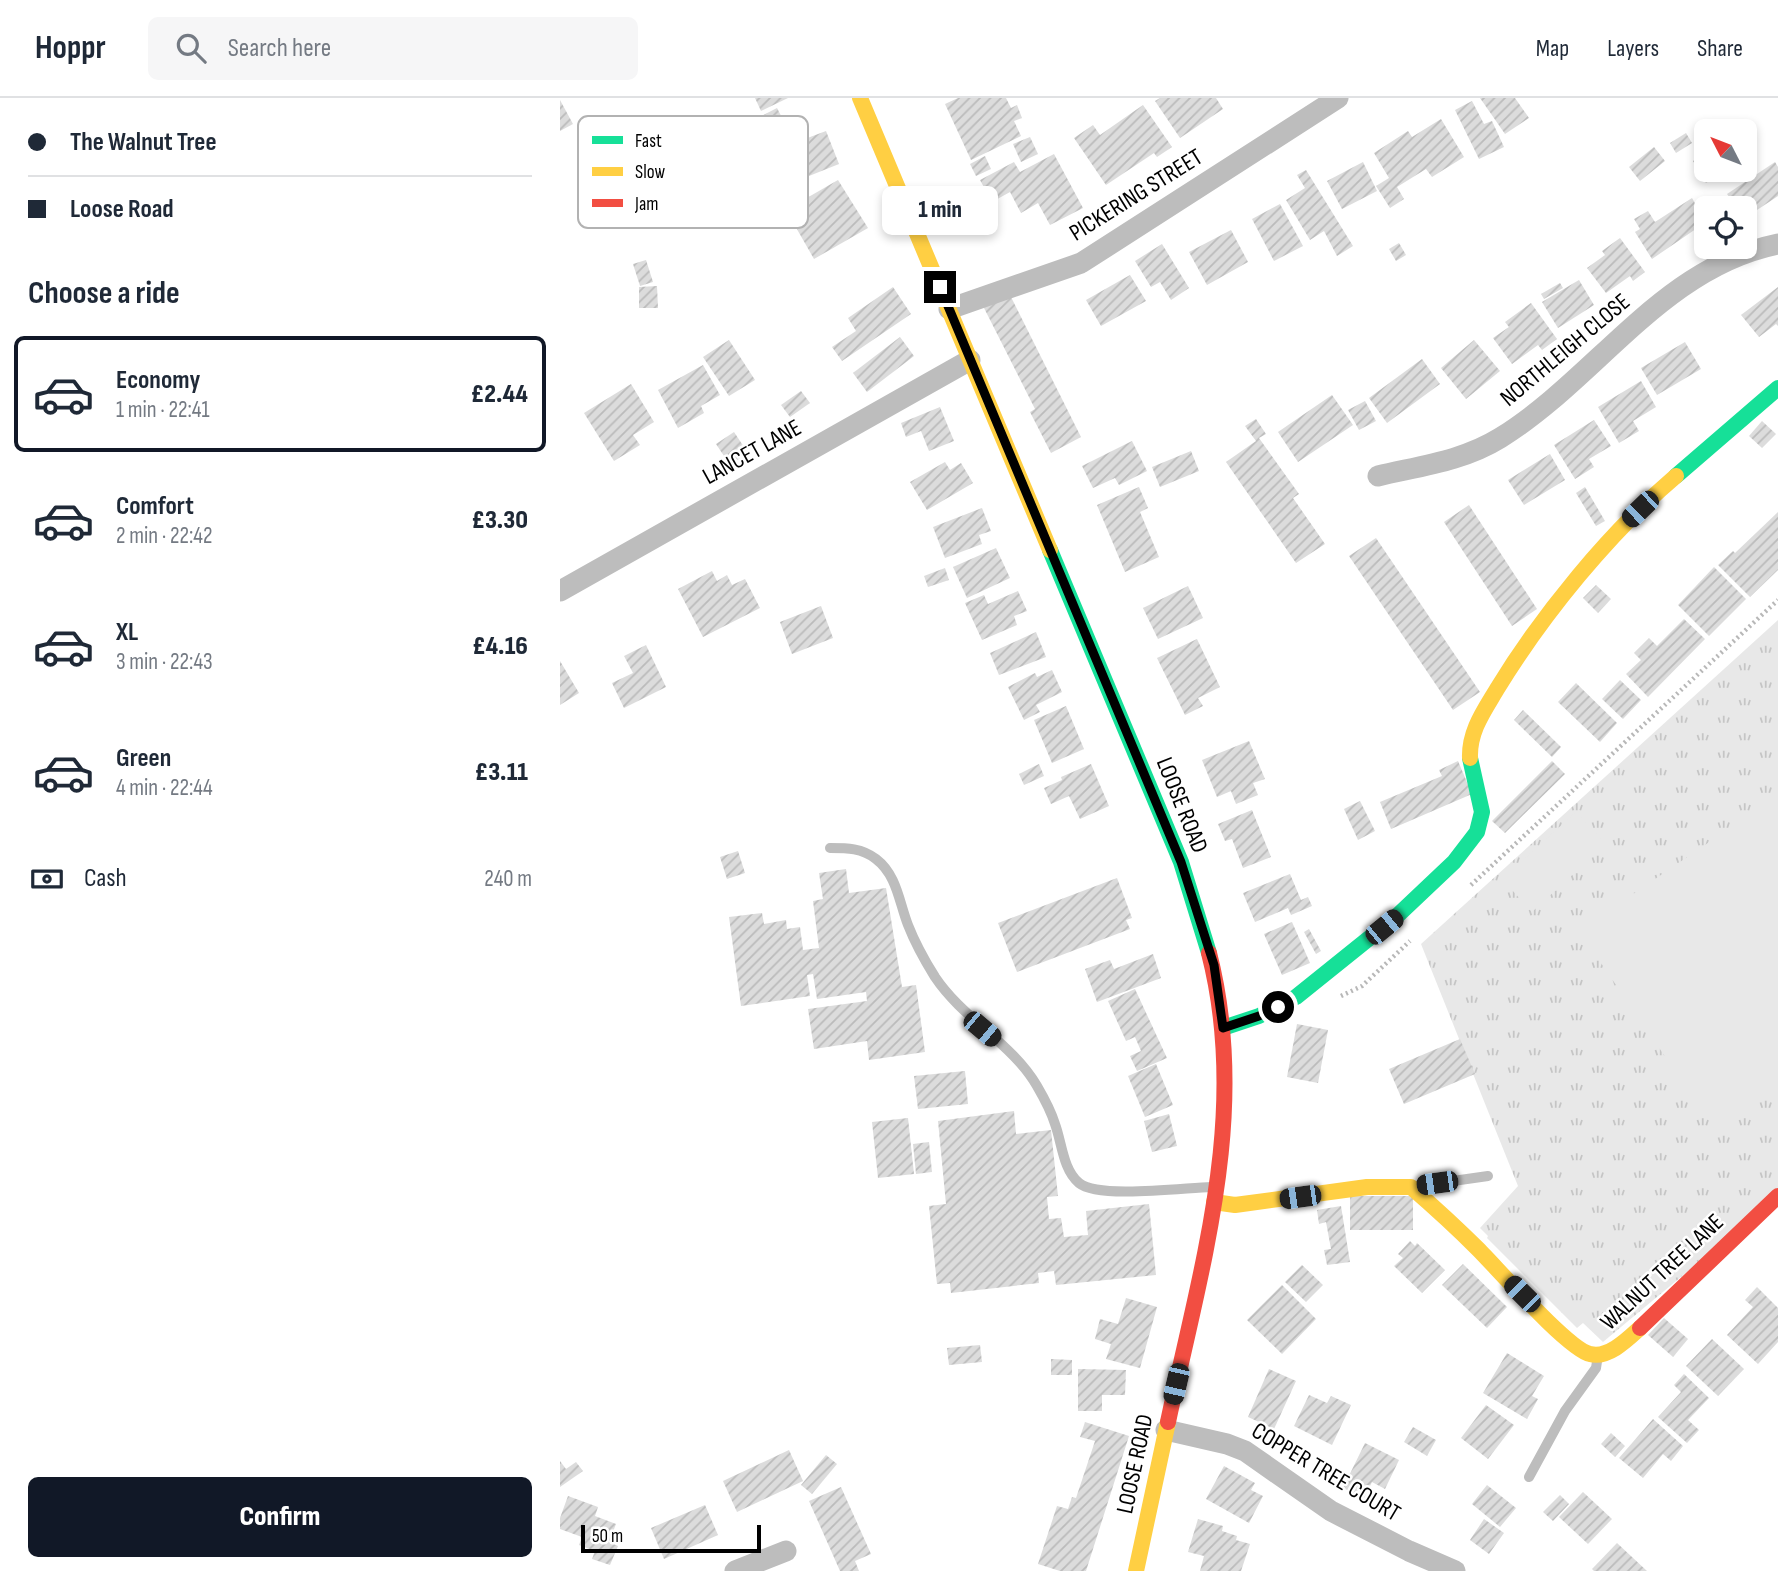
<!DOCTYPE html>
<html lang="en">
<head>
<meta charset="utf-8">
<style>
	:root { --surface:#fff; --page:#f6f6f7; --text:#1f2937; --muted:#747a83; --line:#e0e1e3; --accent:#111827 }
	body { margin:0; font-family:"Sofia Sans Condensed",sans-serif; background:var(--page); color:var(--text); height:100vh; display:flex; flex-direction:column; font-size:26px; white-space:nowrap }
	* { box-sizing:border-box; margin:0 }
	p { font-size:23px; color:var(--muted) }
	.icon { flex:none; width:38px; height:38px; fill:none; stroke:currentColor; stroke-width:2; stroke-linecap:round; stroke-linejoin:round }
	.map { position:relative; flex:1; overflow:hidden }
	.sheet { display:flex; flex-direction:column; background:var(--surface); width:560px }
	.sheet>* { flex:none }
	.hud { display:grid; align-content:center; height:154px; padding:0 28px; background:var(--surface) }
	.needle { width:46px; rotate:312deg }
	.tools { position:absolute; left:1134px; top:21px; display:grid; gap:14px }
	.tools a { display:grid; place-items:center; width:63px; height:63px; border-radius:10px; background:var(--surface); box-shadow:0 4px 10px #0003; font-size:35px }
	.scale { position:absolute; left:21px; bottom:18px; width:180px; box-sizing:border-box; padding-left:7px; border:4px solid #000; border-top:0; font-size:19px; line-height:24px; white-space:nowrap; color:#000; -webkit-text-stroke:5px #fff; paint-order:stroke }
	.end { position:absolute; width:32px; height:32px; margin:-16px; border:9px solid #000; background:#fff; box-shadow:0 0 0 4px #fff }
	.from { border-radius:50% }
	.bubble { position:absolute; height:49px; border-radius:10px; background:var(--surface); box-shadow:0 4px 10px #0003; font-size:23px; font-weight:800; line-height:49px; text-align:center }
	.car { position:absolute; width:21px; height:42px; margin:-21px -10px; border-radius:9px; box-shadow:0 0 5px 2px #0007; background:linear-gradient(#222 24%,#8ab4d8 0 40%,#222 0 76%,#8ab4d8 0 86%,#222 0) }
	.hud b { display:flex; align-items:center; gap:24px; height:66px; font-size:26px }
	.hud b+b { border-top:2px solid var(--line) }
	.hud i { width:18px; height:18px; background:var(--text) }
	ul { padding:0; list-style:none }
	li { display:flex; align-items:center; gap:21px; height:116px; margin:0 14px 10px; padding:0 14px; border:4px solid transparent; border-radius:10px }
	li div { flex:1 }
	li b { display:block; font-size:26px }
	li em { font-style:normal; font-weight:800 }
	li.current { border-color:var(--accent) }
	li>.icon { width:63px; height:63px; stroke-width:1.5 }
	h2 { padding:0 28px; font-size:32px; line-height:84px }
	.pay { display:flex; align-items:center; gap:18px; height:77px; padding:0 28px; font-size:26px }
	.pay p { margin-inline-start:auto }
	.primary-button { display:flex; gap:14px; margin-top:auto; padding:14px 28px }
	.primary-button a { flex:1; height:80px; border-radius:10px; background:var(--accent); color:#fff; font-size:28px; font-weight:800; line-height:80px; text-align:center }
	header { display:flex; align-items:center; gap:42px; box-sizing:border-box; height:98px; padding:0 35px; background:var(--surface); border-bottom:2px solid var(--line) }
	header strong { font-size:33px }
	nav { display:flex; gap:38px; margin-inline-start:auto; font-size:24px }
	.search { width:490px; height:63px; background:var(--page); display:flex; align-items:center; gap:18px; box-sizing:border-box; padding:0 24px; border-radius:10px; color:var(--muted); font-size:26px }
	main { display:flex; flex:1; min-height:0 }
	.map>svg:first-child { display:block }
	.grass { fill:url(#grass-tufts) }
	.pitch { fill:#e8e8e8 }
	.building { fill:url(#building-hatch) }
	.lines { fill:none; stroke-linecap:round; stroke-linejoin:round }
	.path { stroke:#b8b8b8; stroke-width:4.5; stroke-dasharray:2 3.5; stroke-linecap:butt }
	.lane { stroke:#bdbdbd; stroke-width:10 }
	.street { stroke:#bdbdbd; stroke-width:21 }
	.fast { stroke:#16e098; stroke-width:16 }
	.slow { stroke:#ffcf43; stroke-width:16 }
	.jam { stroke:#f24e42; stroke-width:16 }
	.route { stroke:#000; stroke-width:9 }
	.labels { text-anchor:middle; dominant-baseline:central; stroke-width:5; stroke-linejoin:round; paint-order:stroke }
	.street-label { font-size:24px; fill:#000; stroke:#fff }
	.key { fill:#fff; stroke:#b2b2b2; stroke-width:2 }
	.key-label { font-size:19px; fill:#000 }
</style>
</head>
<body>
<header>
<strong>Hoppr</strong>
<div class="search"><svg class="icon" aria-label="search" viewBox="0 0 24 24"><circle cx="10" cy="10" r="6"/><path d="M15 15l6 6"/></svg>Search here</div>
<nav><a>Map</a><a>Layers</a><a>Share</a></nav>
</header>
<main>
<section class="sheet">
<div class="hud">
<b><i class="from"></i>The Walnut Tree</b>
<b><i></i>Loose Road</b>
</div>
<h2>Choose a ride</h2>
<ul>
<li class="current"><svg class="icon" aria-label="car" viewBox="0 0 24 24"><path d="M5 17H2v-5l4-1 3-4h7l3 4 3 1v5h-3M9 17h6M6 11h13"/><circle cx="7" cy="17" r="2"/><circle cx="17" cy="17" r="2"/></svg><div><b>Economy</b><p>1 min · 22:41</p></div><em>£2.44</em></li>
<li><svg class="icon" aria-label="car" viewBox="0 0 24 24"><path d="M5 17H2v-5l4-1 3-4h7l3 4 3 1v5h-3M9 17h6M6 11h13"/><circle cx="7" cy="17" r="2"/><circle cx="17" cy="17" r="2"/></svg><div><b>Comfort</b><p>2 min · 22:42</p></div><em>£3.30</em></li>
<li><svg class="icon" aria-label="car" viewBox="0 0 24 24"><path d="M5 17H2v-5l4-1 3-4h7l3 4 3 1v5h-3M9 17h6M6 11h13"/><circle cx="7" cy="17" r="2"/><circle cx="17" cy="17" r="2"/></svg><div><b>XL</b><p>3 min · 22:43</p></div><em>£4.16</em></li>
<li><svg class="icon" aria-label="car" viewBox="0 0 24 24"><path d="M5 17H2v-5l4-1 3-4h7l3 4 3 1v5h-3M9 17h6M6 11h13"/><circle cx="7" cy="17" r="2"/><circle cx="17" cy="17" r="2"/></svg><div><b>Green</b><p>4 min · 22:44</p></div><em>£3.11</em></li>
</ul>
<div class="pay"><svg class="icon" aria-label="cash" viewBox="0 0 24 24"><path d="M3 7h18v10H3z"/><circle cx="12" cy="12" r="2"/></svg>Cash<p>240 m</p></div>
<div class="primary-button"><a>Confirm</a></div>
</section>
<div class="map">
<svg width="1218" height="1473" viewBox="0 0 1218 1473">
	<defs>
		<pattern id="grass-tufts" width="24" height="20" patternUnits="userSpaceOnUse" patternTransform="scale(1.75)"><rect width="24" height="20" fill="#e8e8e8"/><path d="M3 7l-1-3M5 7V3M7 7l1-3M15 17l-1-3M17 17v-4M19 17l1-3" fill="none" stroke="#c5c5c5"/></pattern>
		<pattern id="building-hatch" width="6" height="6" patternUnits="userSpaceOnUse" patternTransform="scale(1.75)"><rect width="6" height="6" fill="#dcdcdc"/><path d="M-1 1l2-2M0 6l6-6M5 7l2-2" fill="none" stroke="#bbb"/></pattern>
	</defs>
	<rect width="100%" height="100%" fill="#fff"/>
	<path class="grass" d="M1218 522V1098L1043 1244 1023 1225 1017 1230 927 1140 928 1138 920 1130 958 1088 861 846Z"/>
	<g class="pitch">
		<path d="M1218 697V986L1154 1030 1019 833Z"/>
		<path d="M1016 714 1046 746 972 814 942 781Z"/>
	</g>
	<g class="building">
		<path d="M195 0H228L201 13Z"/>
		<path d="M398 0H446L451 10 457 7 462 20 454 23 461 38 411 62 385 6Z"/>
		<path d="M600 0H656L663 11 620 40 595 3Z"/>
		<path d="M920 0H955L969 20 945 36Z"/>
		<path d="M0 2 13 26 0 33Z"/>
		<path d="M912 3 924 26 932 23 944 49 919 61 895 12Z"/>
		<path d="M583 7 612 49 597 59 594 55 546 87 514 40 533 27 540 37Z"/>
		<path d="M217 10 232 39 182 65 167 36Z"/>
		<path d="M881 21 904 59 872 79 866 71 837 89 844 101 830 110 816 88 829 80 814 55 848 33 852 39Z"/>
		<path d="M266 33 279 66 234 84 221 50Z"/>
		<path d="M1126 35 1132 45 1116 55 1110 45Z"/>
		<path d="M470 39 478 56 461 64 453 46Z"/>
		<path d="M1094 49 1105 63 1080 83 1069 69Z"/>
		<path d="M1146 54V72H1160L1162 75 1146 85 1133 63Z"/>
		<path d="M494 56 523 110 490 127 478 105 461 115 450 94 432 104 420 82 454 64 460 74Z"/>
		<path d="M425 58 431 71 416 78 410 66Z"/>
		<path d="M803 64 817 93 782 111 767 83Z"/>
		<path d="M1215 64 1218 69V98L1185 120V110H1177L1167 96Z"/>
		<path d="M746 72 793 148 777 158 764 133 750 142 726 102 745 90 737 77Z"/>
		<path d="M278 82 308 130 254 161 226 112Z"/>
		<path d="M1132 100 1146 124 1092 161 1075 134 1080 131 1074 121 1088 113 1095 124Z"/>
		<path d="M720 106 743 148 714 163 692 121Z"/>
		<path d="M671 132 688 164 647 187 629 154Z"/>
		<path d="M1060 140 1085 174 1073 183 1070 178 1046 195 1027 170 1045 157 1042 153Z"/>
		<path d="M839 145 846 157 836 163 829 151Z"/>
		<path d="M602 146 629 190 611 202 600 184 591 189 575 163Z"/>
		<path d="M86 162 93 184 80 188 73 166Z"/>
		<path d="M570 177 586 203 541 228 526 202Z"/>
		<path d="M1019 182 1034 207 998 230 982 204Z"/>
		<path d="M1000 185 1003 190 984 201 981 196Z"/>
		<path d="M97 188 98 210H79V189Z"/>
		<path d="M333 189 351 216 282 263 272 249 296 233 288 220Z"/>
		<path d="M1218 189V228L1216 226 1199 239 1181 217Z"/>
		<path d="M449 195 521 339 491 355 470 314 475 311 423 208Z"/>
		<path d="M971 205 997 241 982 252 978 247 952 266 933 240 949 229 945 224Z"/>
		<path d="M340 239 354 258 307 294 293 275Z"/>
		<path d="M169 242 195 282 169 298 143 259Z"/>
		<path d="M914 242 940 273 906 301 881 270Z"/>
		<path d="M1125 244 1141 271 1097 297 1081 270Z"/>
		<path d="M862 261 880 286 827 325 809 300Z"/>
		<path d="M143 267 160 297 141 308 144 315 118 330 98 292Z"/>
		<path d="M1081 283 1096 309 1073 323 1079 333 1059 345 1038 309Z"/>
		<path d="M71 286 94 324 73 337 80 347 54 363 24 315Z"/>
		<path d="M241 293 250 305 230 319 221 307Z"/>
		<path d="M772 297 793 327 738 364 718 334Z"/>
		<path d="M805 303 816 323 799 332 788 312Z"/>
		<path d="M380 309 394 343 369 353 361 333 346 339 341 325Z"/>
		<path d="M696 321 706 336 699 340 739 396 733 400 765 446 736 465 666 364 696 343 685 328Z"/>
		<path d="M1034 322 1051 348 1029 361 1034 369 1015 381 994 347Z"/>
		<path d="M1202 323 1216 336 1202 350 1189 338Z"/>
		<path d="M174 334 188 355 170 367 156 346Z"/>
		<path d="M572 343 587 373 559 387 555 380 533 390 522 368Z"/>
		<path d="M631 353 639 373 600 389 592 369Z"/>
		<path d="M990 356 1005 382 964 407 948 382Z"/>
		<path d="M385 364 390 372 401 365 413 385 367 412 350 384Z"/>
		<path d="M579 389 588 410 580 414 599 459 565 474 537 407Z"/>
		<path d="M1025 389 1045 423 1036 428 1016 395Z"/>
		<path d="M909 407 977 511 952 528 884 424Z"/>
		<path d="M422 410 431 433 419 437 422 446 385 460 373 429Z"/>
		<path d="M1218 414V472L1190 499 1158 467 1173 453 1175 455Z"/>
		<path d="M816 440 920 594 893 612 789 458Z"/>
		<path d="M436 450 450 480 407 500 393 469Z"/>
		<path d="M1154 469 1186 501 1149 538 1118 507Z"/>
		<path d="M385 470 389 482 368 489 364 478Z"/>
		<path d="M152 473 157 483 167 477 172 487 185 481 200 510 143 539 118 491Z"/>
		<path d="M1036 487 1051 501 1038 515 1023 500Z"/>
		<path d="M628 488 643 520 598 541 583 510Z"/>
		<path d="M458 493 467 513 454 518 457 527 422 542 405 505 424 497 428 506Z"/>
		<path d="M261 508 273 540 232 556 220 524Z"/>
		<path d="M1124 521 1145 541 1088 599 1066 576 1081 562 1074 555 1089 540 1097 548Z"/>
		<path d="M476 534 486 559 439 577 430 555Z"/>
		<path d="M637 541 660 589 638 600 643 608 625 617 597 560Z"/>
		<path d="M86 547 106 589 64 610 52 585 73 575 64 558Z"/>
		<path d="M0 563 19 595 0 607Z"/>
		<path d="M492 572 502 594 476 607 480 614 464 622 448 589 475 575 477 579Z"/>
		<path d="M1060 582 1081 602 1063 621 1042 601Z"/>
		<path d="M1016 585 1057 625 1040 644 998 604Z"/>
		<path d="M506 608 524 651 492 665 474 622Z"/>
		<path d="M963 612 1001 649 992 659 954 622Z"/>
		<path d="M689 643 705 681 693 685 698 697 676 706 671 693 657 699 642 662Z"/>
		<path d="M898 663 912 696 831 731 820 704 882 678 879 672Z"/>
		<path d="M992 663 1005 676 945 735 932 723Z"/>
		<path d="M479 666 484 678 464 687 459 676Z"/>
		<path d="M531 666 549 708 520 721 509 698 491 706 484 690 502 682 501 679Z"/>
		<path d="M800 703 815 733 798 742 784 711Z"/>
		<path d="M692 712 711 759 683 770 672 741 665 743 658 726Z"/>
		<path d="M178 753 185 775 167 781 160 759Z"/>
		<path d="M286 771 289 795 326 790 342 889 356 887 365 954 309 962 307 943 254 951 248 911 307 903 306 894 257 901 253 876 247 877 250 898 181 908 169 819 202 815 204 826 226 822 227 831 240 829 243 852 259 850 253 803 263 801 259 775Z"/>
		<path d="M730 776 741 802 748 799 752 808 731 817 728 810 695 824 683 795Z"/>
		<path d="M557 780 572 820 566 822 570 831 457 874 438 825Z"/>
		<path d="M732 824 750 865 722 877 704 836Z"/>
		<path d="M749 831 761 853 756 856 744 834Z"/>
		<path d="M593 856 601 880 537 904 525 871 550 862 554 871Z"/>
		<path d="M575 891 607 960 577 973 570 958 581 953 575 939 566 943 548 903Z"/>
		<path d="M737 926 768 932 758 985 727 979Z"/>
		<path d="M900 941 915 976 844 1006 829 971Z"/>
		<path d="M596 966 613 1007 585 1019 568 978Z"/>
		<path d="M405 973 408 1006 358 1011 354 978Z"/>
		<path d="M454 1013 456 1036 491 1032 498 1098 487 1099 489 1121 501 1120 504 1139 528 1137 526 1113 589 1106 596 1177 496 1187 494 1173 478 1175 479 1185 391 1195 390 1185 377 1186 369 1108 386 1106 378 1023Z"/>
		<path d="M609 1016 617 1048 592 1054 584 1023Z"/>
		<path d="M348 1020 354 1076 318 1080 312 1024Z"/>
		<path d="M369 1044 372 1074 356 1076 353 1046Z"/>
		<rect x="790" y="1098" width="63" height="34"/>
		<path d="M781 1108 790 1164 767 1167 764 1152 771 1151 766 1124 759 1126 757 1112Z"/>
		<path d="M850 1143 855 1148 857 1145 885 1172 862 1195 834 1168 843 1160 838 1156Z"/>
		<path d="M903 1166 947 1209 927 1230 882 1187Z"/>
		<path d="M742 1167 763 1187 746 1204 725 1184Z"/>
		<path d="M722 1187 756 1221 722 1256 687 1222Z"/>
		<path d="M1197 1189 1218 1210V1244L1198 1266 1167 1237 1193 1209 1185 1202Z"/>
		<path d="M566 1200 597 1209 580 1270 546 1261 551 1246 535 1241 540 1221 558 1226Z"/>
		<path d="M1104 1220 1128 1241 1113 1259 1088 1237Z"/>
		<path d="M1152 1241 1184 1271 1158 1298 1126 1268Z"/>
		<path d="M420 1247 422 1264 389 1267 387 1250Z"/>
		<path d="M947 1255 984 1278 972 1298 978 1301 967 1321 923 1295Z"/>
		<path d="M491 1261 512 1262V1277H491Z"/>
		<path d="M518 1271 566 1272 565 1297H542V1313H518Z"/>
		<path d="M709 1271 736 1283 714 1331 688 1319Z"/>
		<path d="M1124 1276 1149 1300 1128 1322 1139 1332 1127 1345 1098 1319 1121 1294 1114 1287Z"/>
		<path d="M749 1297 767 1305 771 1298 791 1307 772 1347 734 1328Z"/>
		<path d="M926 1307 954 1327 928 1361 901 1340Z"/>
		<path d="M1093 1321 1123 1348 1111 1363 1103 1356 1083 1380 1059 1360Z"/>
		<path d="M525 1324 569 1338 526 1473H500L478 1466 497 1408 508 1411 512 1399 516 1400 535 1343 520 1339Z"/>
		<path d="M853 1329 876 1342 867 1358 844 1344Z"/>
		<path d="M1051 1335 1065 1348 1055 1359 1041 1346Z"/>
		<path d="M805 1345 839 1362 825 1391 812 1384 804 1400 783 1390Z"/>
		<path d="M229 1352 243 1383 177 1414 163 1383Z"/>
		<path d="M266 1357 277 1366 252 1396 241 1387Z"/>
		<path d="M0 1363 6 1371 16 1364 23 1373 0 1389Z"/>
		<path d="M664 1368 695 1385 691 1392 703 1398 689 1425 646 1401Z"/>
		<path d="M927 1387 956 1410 940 1429 912 1406Z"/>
		<path d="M281 1389 311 1456 295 1463 299 1473H280L249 1403Z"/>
		<path d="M1023 1394 1052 1421 1028 1446 999 1419Z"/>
		<path d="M1000 1397 1009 1406 993 1423 983 1414Z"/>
		<path d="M8 1398 38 1409 35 1418 56 1426 49 1444 58 1448 50 1467 32 1461 35 1453 19 1447 22 1439 0 1431V1420Z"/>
		<path d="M145 1407 158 1437 104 1461 91 1430Z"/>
		<path d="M638 1421 663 1428 662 1433 677 1438 676 1442 690 1446 681 1473H640L644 1458 628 1454Z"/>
		<path d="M924 1421 944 1435 929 1456 910 1442Z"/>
		<path d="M1057 1445 1087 1473H1034L1032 1471Z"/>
	</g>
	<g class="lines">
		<g class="path">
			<path d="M911 787 1218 502"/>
			<path d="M781 898 802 888 850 843"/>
		</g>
		<g class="lane">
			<path d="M270 750C287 750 302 750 316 761 337 777 339 804 348 827 355 845 365 863 375 879 403 921 453 946 477 988 484 1000 491 1013 495 1026 502 1045 503 1072 519 1085 539 1101 622 1090 651 1089"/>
			<path d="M858 1088 928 1078"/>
			<path d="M969 1379 1005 1313 1036 1270 1038 1257"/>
		</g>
		<g class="street">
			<path d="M389 211 521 165 778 0"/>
			<path d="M818 378C860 368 903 363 940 340 1036 281 1102 169 1218 146"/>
			<path d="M0 493 410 262"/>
			<path d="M606 1332 667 1346 685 1353 771 1413 849 1453 895 1473"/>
			<path d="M175 1473 226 1453"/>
		</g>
		<g class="fast">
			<path d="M1116 378 1218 290"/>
			<path d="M490 452 621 764 649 855"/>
			<path d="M663 930 699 918 736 899 838 817 894 764 917 734 922 714 910 660"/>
		</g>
		<g class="slow">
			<path d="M300 0 490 452"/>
			<path d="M910 660C909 633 924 613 937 591 983 516 1049 435 1116 378"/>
			<path d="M654 1104 675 1107 807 1089H851C874 1109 896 1129 918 1151 938 1171 1008 1251 1030 1256 1048 1261 1068 1241 1080 1230"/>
			<path d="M576 1473 608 1324"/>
		</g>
		<g class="jam">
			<path d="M1080 1230 1218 1098"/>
			<path d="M608 1324C641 1168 690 1015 649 855"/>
		</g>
	</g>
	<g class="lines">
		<path class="route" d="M380 189 621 764 654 867 663 930 699 918 718 909"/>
	</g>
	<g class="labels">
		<g class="street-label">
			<text transform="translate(576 97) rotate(-32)">PICKERING STREET</text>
			<text transform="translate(1005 252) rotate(-40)">NORTHLEIGH CLOSE</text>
			<text transform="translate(192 354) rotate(-29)">LANCET LANE</text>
			<text transform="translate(622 707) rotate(68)">LOOSE ROAD</text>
			<text transform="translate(1102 1174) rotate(-43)">WALNUT TREE LANE</text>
			<text transform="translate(575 1366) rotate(-78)">LOOSE ROAD</text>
			<text transform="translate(766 1374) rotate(31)">COPPER TREE COURT</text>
		</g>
	</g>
	<rect x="18" y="18" width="230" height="112" rx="10" class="key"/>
	<rect x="32" y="38" width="31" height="8" fill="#16e098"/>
	<rect x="32" y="69" width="31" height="9" fill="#ffcf43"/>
	<rect x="32" y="101" width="31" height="8" fill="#f24e42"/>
	<g class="key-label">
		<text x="75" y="49">Fast</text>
		<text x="75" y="80">Slow</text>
		<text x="75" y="112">Jam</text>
	</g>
</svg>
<div class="tools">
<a><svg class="needle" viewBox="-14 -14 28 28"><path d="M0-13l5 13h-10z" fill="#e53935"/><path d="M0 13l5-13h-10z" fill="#747a83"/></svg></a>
<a><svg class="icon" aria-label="locate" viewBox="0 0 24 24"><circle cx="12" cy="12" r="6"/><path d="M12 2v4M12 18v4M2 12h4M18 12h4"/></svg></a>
</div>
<div class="scale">50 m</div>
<i class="end from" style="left:718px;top:909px"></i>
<i class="end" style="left:380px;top:189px"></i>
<div class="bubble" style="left:322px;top:88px;width:116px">1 min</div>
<i class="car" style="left:1080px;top:411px;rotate:226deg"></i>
<i class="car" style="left:824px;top:829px;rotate:51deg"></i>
<i class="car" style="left:422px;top:931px;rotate:130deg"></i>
<i class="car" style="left:877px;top:1085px;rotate:262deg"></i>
<i class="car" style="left:740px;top:1099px;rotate:262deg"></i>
<i class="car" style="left:962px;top:1196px;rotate:315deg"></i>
<i class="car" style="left:616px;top:1286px;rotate:193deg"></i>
</div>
</main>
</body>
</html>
